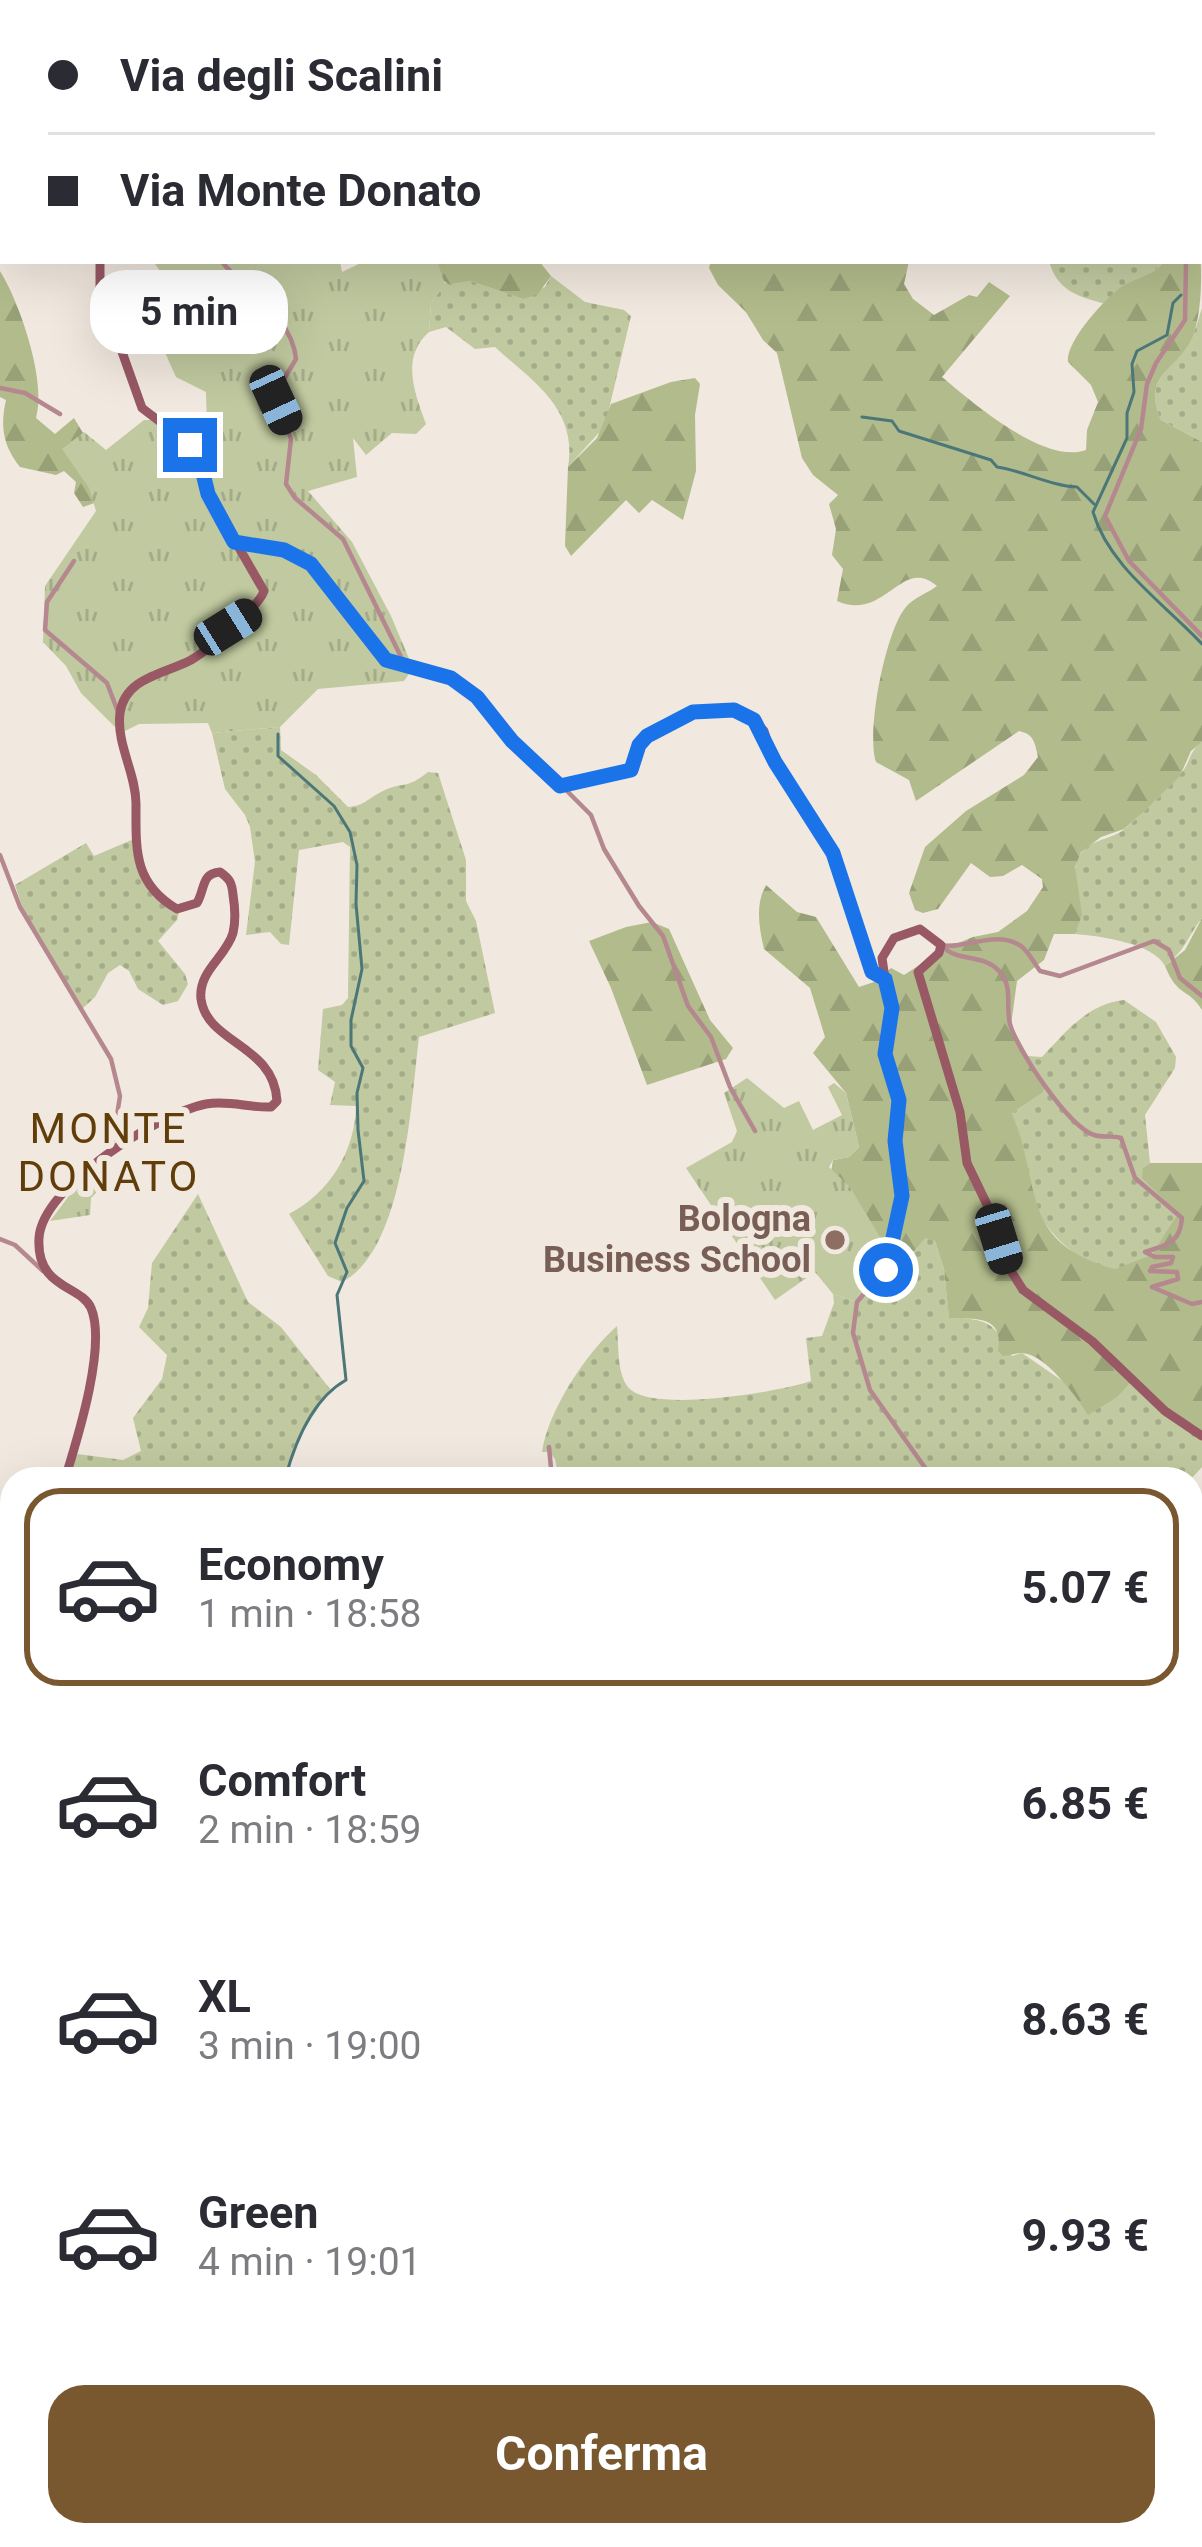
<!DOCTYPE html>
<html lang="it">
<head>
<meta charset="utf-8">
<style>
	:root { --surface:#fff; --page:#f2f2f3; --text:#2b2b33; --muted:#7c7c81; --line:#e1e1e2; --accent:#79582f }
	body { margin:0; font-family:Roboto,sans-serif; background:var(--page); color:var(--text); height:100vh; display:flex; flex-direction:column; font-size:45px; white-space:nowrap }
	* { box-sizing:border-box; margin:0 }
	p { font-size:39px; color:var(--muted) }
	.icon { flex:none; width:66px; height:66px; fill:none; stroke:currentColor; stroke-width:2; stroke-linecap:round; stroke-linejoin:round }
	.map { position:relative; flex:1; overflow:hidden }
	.sheet { position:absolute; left:0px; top:1467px; width:1203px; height:1080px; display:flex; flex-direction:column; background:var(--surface); border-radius:36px 36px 0 0; box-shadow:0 12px 48px #0002 }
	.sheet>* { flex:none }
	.banner { position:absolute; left:0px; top:0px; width:1203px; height:264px; box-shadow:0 12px 48px #0002; display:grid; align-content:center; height:264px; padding:0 48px; background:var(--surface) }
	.end { position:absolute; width:54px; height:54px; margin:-27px; border:15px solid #1a73e8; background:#fff; box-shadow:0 0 0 6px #fff }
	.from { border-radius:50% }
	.bubble { position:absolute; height:84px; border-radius:36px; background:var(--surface); box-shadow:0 12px 48px #0002; font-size:39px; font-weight:700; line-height:84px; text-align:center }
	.car { position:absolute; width:36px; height:72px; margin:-36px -18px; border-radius:15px; box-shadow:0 0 9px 3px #0007; background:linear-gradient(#222 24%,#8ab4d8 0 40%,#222 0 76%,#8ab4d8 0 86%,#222 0) }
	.banner b { display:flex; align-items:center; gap:42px; height:114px; font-size:45px }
	.banner b+b { border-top:3px solid var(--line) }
	.banner i { width:30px; height:30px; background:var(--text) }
	ul { padding:21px 0 0; list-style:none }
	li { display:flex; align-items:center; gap:36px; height:198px; margin:0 24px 18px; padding:0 24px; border:6px solid transparent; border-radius:36px }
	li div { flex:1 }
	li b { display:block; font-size:45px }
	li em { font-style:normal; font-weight:700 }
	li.on { border-color:var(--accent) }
	li>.icon { width:108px; height:108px; stroke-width:1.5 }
	.button { display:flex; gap:24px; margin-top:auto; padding:24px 48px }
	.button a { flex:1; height:138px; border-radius:36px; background:var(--accent); color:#fff; font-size:48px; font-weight:700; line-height:138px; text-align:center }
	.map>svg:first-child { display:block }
	.grass { fill:url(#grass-dots) }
	.forest { fill:url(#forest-firs) }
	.park { fill:url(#park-tufts) }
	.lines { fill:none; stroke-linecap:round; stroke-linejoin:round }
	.stream { stroke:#4c7779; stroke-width:3 }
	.street { stroke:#b5888f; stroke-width:4.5 }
	.secondary { stroke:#985864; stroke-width:9 }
	.primary { stroke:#803446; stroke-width:10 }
	.route { stroke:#1a73e8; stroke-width:15 }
	.education-dot { fill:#8d6e63; stroke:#f1e8df; stroke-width:4.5 }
	.labels { text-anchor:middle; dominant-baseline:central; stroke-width:12; stroke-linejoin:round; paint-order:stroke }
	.education-label { font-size:36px; font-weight:bold; fill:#785e54; stroke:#f1e8df; text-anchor:end }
	.quarter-label { font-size:42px; letter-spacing:3px; fill:#613e09; stroke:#f1e8df }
</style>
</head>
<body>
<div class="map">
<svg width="1202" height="2547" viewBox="0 0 1202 2547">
	<defs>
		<pattern id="grass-dots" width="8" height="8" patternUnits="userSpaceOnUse" patternTransform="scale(3)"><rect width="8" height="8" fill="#c0c99f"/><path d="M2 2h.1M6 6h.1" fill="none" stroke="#a4ab88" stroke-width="1.8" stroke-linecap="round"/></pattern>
		<pattern id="forest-firs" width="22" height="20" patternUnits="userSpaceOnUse" patternTransform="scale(3)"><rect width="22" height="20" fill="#b2bb8b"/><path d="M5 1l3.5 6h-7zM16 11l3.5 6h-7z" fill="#98a077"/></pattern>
		<pattern id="park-tufts" width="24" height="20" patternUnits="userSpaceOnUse" patternTransform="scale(3)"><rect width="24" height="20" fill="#c0c99f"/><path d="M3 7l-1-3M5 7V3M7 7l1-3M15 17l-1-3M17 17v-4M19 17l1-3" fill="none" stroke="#a4ab88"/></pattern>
	</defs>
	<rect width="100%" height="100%" fill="#f1e8df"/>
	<g class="grass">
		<path d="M1049 261H1164C1148 282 1126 281 1106 304 1079 297 1057 291 1049 261Z"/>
		<path d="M551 276 585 302 624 310 631 316 605 426 568 467C578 408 532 381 495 347L475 349 446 327 429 332 431 304 446 282 470 281 523 299 545 287Z"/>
		<path d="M1202 308V442L1161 420C1144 379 1168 374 1188 344 1195 334 1198 320 1202 308Z"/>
		<path d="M280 727 281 750 316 775 348 807C365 806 368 798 383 791 404 781 406 790 428 772L438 773 466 860V901L476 921 495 1013 419 1037C411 1100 405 1250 342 1282L328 1276 289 1214C329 1193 355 1152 356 1106L330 1105 335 1082 318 1070 323 1009 342 1005 348 998 350 847 343 842 299 850 289 945 281 944 270 932 246 935 255 862 250 827 245 815 225 789 212 733Z"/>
		<path d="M1202 742V918C1186 939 1188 947 1165 966 1153 943 1100 936 1075 934 1087 900 1069 885 1077 861 1085 839 1105 842 1122 831 1132 824 1175 782 1182 772 1191 761 1189 751 1202 742Z"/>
		<path d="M134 839 144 875 179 912 177 920 158 941 185 974 188 984 178 1001 163 1005 138 989 129 971 120 965 108 973 95 997 81 1010 23 909 15 885 86 843 94 856Z"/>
		<path d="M1124 1000 1156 1022 1176 1057 1175 1068 1145 1115 1150 1163 1143 1168 1178 1213C1170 1225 1163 1242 1153 1253 1115 1296 1049 1244 1035 1204 1025 1173 1024 1143 1012 1113L1041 1094 1027 1056 1042 1057C1066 1032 1087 1004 1124 1000Z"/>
		<path d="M198 1194 248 1302 281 1327 330 1389 294 1446 285 1479H68L77 1454 123 1460 141 1451 133 1418 162 1379 167 1355 139 1327 148 1308 152 1263Z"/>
		<path d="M925 1237 935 1241 944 1269 949 1317C989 1320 993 1321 1012 1356L1022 1353 1064 1382 1088 1414 1131 1381 1196 1430 1202 1441V1467L1191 1479H699L698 1470 683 1479H559L555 1459 549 1452H542C548 1411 586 1353 617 1326 619 1344 616 1378 631 1390 658 1412 779 1392 811 1381L806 1338 822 1336 834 1303 833 1294 857 1302 892 1257 906 1261Z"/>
		<path d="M1191 1608 1202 1614V1823L1191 1814Z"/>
	</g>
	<g class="forest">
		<path d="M1200 250C1202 275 1202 311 1193 336 1177 372 1141 373 1161 420L1202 442V742L1191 751 1180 776 1146 810 1124 829 1101 837 1081 852 1075 867 1082 915 1075 934H1054L1044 960 1017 981 1011 1025 1045 1087 1041 1094 1012 1113C1043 1188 1018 1242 1115 1269L1152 1255 1178 1213 1142 1178 1143 1168 1150 1163H1202V1441L1196 1430 1131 1382 1117 1397 1088 1415C1076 1397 1046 1354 1022 1353 1016 1353 1009 1356 1003 1356L998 1351C1004 1315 976 1319 949 1318L944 1269 935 1241 925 1238 906 1261C867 1253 863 1193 831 1172L833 1160 849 1157 859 1147 846 1093 813 1053 825 1037 810 988 764 949C759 928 755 904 766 885L797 912 816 917 859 987 874 982 891 968 904 975 946 948 973 937 998 932 1027 911 1043 887 1042 879 1022 865 1003 876 990 877 971 863 938 909 923 913 915 910 909 893 925 847 966 811 1024 775 1038 757C1035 743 1034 734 1019 731L916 801 909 780 876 762C866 734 885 631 906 607 913 598 928 593 937 586 901 555 886 622 837 601L843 569 832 555 836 529 829 504 838 495 813 475 802 458 777 353 763 340 746 312 718 285 709 268 711 261H909L904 284 913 299 934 315 969 295 977 297 989 282 1010 296 942 377C973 403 1045 465 1086 450L1087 430 1098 402 1091 385 1068 362C1065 342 1106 297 1123 286 1139 276 1153 277 1164 261H1200Z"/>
		<path d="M437 261H539L551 276 538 294 523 299 470 281 449 284 442 280Z"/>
		<path d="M0 271C20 303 47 382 36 418L55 434 74 418 89 443 100 501 83 507 74 493 76 482 64 471 56 475 20 467C3 445 0 427 6 400L0 397Z"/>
		<path d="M695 378 700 384 695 415 696 471 683 520 652 500 639 513 626 500 571 556 565 546 568 467 597 438 611 404 671 382Z"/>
		<path d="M1202 918V1010C1188 987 1178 998 1165 966L1185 950Z"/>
		<path d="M652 922 669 929 710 1020 733 1048 726 1059 647 1085 611 988 589 941 626 927Z"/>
		<path d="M12 1688V1849L8 1852 12 1880V1955L0 1959V1689Z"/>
		<path d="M1191 1875 1202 1910V2036L1191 2037Z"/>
	</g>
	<g class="park">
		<path d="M153 261H340L342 272 365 261H437L445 284 431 304 429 332C400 357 415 394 426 424L416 434 392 433 366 455 353 438 357 477 308 491 352 542 391 616 413 668 404 681 318 689 280 727 212 733 208 723 139 724 121 733 81 693 66 666 43 642 45 586 96 511 89 488 62 449 84 432 106 450 144 420H151L187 445 207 429 206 392 176 377 149 317V308L169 284Z"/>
		<path d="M747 1078 784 1108 799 1101 813 1130 842 1115 828 1087 834 1083 846 1093 859 1147 849 1157 833 1160 829 1167 850 1187 892 1257 888 1267 857 1302 833 1294 815 1272 775 1300 686 1168 732 1142 737 1131 724 1093Z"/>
		<path d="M81 1180 95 1181 101 1188 91 1198 90 1215 50 1221Z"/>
		<path d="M1191 2427 1202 2429V2547H908L912 2535H1191Z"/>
	</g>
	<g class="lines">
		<g class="stream">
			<path d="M1200 181H1202"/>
			<path d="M1181 295 1173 303 1167 335 1137 351 1132 364 1134 392 1127 413V438L1093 512C1109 567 1165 604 1202 644"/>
			<path d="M862 417 892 421 899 431 991 460 997 467C1025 471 1050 486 1077 487L1094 504"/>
			<path d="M278 734V756L334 806 350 832 357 865 356 904 362 969 351 1020V1046L363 1068 357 1093 358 1130 364 1181 347 1208 335 1243 347 1272 337 1295 346 1380C312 1399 295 1442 285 1479"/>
		</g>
		<g class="street">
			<path d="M1037 0V3"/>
			<path d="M99 3 105 0"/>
			<path d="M222 3 223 0"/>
			<path d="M905 3 907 0"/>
			<path d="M0 19 3 18"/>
			<path d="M1200 170 1202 166"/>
			<path d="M221 261C247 292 292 316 296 359L275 394 291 439 286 484 295 498 343 539 405 665"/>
			<path d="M1186 261 1185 320 1156 363 1147 384 1141 429 1105 516 1129 561 1202 636"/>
			<path d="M0 388 25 393 60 414"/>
			<path d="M74 561 47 602 45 630 107 683 118 712"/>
			<path d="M563 787 591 815 604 849 639 906 663 936 688 1006 711 1037 730 1087 755 1131"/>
			<path d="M0 855 20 907 111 1059 120 1096 112 1147"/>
			<path d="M941 945C957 963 983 953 999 971 1014 988 1005 1005 1010 1024 1017 1050 1068 1126 1094 1135 1103 1138 1112 1135 1121 1138L1135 1178 1182 1218C1180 1244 1166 1245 1145 1252L1155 1257H1173L1171 1263 1152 1267 1150 1271 1177 1272 1178 1279 1152 1287 1192 1304 1202 1302"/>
			<path d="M941 945C964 950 996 929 1021 946 1029 952 1034 963 1040 971L1060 976 1154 941 1169 950 1180 978 1202 996"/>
			<path d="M886 981 892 1018 885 1054 899 1100 895 1141 901 1206 890 1263 857 1302 853 1333 870 1390 933 1479"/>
			<path d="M0 1239 15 1245 43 1271"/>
			<path d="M549 1447 552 1479"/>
			<path d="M1191 2071 1202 2081"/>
			<path d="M0 2148H12"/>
			<path d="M0 2192 12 2193"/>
			<path d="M1191 2355 1202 2356"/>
			<path d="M5 2410 12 2393"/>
			<path d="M1191 2441 1202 2443"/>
			<path d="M0 2447 11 2500 9 2547"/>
			<path d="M250 2535 265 2540"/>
			<path d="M574 2535 575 2547"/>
			<path d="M628 2535 629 2547"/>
			<path d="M735 2535 739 2547"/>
			<path d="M861 2535 906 2546"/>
			<path d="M90 2547 94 2535"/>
			<path d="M262 2547 269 2535"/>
			<path d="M343 2547 345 2535"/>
			<path d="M397 2547 399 2535"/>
			<path d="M546 2547 548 2535"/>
			<path d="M905 2547 909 2535"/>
		</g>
		<g class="secondary">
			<path d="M179 3 180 0"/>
			<path d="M234 542 284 550 311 564 386 660 451 678 477 697 512 741 563 787 630 770 639 745 647 737 693 712 734 711 754 720 764 731 772 757 833 853 872 972 885 979"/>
			<path d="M885 979 882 958 894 938 920 929 941 945 939 953 918 972 960 1112 967 1163 992 1215 1006 1263 1023 1290 1092 1341 1165 1411 1202 1436"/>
			<path d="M65 1479C77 1440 107 1346 91 1308 81 1285 36 1289 39 1238 42 1186 160 1113 206 1104 229 1100 249 1108 271 1107L277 1101C274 1044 207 1044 201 999 198 971 226 957 233 933 236 920 235 907 233 895 232 883 230 879 220 872 201 873 205 890 197 903L177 909C133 883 136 849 136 804 136 773 116 744 120 713 125 677 165 674 191 660 208 650 258 608 264 591L208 494 193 447 142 408 100 290V261"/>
			<path d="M0 2234H12"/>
			<path d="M1191 2424 1202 2425"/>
			<path d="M819 2547 822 2535"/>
		</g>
		<g class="primary">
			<path d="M0 2411 12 2423"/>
			<path d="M156 2535 169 2547"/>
		</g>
	</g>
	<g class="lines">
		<path class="route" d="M190 445 200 461 208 494 234 542 284 550 311 564 386 660 451 678 477 697 512 741 560 786 631 770 639 745 647 736 693 712 734 710 754 720 775 762 833 853 872 972 885 979 892 1008 885 1054 899 1100 895 1141 902 1196 886 1270"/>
	</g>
	<circle class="education-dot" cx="835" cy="1240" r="12"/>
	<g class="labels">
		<g class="education-label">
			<text x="811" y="1219">Bologna<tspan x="811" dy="41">Business School</tspan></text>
		</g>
		<g class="quarter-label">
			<text x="109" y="1128">MONTE<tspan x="109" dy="48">DONATO</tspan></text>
		</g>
	</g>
</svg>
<i class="end from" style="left:886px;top:1270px"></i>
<i class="end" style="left:190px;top:445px"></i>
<div class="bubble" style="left:90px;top:270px;width:198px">5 min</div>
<i class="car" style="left:276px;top:400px;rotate:155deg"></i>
<i class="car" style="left:228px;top:627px;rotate:58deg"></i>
<i class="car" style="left:999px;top:1239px;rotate:163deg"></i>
<div class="banner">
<b><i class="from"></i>Via degli Scalini</b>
<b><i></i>Via Monte Donato</b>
</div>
<section class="sheet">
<ul>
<li class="on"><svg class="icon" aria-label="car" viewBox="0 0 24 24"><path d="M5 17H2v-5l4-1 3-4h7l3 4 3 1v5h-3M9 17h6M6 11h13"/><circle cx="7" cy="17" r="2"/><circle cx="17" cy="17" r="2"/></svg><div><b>Economy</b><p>1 min · 18:58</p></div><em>5.07 €</em></li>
<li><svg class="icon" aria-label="car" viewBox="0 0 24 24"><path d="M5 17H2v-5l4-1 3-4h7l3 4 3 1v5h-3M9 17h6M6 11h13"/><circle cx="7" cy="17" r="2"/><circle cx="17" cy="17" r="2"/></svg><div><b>Comfort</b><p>2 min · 18:59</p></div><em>6.85 €</em></li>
<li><svg class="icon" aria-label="car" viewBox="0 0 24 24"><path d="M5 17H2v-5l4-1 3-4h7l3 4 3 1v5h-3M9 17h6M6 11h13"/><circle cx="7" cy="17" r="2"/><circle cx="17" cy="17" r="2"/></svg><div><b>XL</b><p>3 min · 19:00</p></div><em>8.63 €</em></li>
<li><svg class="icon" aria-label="car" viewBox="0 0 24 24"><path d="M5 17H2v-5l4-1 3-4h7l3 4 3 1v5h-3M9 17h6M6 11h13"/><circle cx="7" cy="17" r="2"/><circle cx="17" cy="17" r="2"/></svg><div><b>Green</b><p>4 min · 19:01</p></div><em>9.93 €</em></li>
</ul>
<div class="button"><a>Conferma</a></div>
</section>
</div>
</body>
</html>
